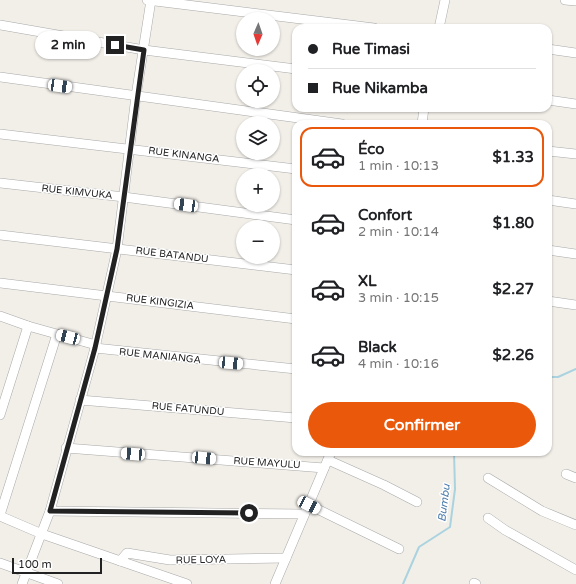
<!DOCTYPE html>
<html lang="fr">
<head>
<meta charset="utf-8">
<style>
	:root { --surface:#fff; --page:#f2f2f2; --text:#202124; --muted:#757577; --line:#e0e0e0; --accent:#ea580c }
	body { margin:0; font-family:"Varela Round",sans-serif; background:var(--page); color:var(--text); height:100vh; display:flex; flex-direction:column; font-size:15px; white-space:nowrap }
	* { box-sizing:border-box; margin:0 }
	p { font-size:13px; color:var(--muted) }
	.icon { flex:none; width:22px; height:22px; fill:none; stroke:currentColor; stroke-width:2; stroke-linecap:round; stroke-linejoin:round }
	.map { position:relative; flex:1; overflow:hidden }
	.side { position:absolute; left:292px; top:120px; width:260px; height:336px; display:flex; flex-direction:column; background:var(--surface); border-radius:12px; box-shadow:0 1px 3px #0004 }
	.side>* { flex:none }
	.guide { position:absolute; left:292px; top:24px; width:260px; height:88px; border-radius:12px; box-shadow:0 1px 3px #0004; display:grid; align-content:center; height:88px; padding:0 16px; background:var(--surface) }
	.needle { width:26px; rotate:182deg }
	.buttons { position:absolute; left:236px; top:12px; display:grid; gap:8px }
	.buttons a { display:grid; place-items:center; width:44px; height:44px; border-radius:50%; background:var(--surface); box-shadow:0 1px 3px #0004; font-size:20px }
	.scale { position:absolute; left:12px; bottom:10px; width:90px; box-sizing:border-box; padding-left:4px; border:2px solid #222; border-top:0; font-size:11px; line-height:14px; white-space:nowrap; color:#222; -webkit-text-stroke:3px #fff; paint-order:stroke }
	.end { position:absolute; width:18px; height:18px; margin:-9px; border:5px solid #222; background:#fff; box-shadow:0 0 0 2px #fff }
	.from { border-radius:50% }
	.bubble { position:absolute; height:28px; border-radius:14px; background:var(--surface); box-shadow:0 1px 3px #0004; font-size:13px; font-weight:700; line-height:28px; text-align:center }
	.car { position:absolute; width:12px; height:24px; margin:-12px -6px; border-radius:5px; box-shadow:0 0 3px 1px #0007; background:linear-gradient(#fff 24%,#345 0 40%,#fff 0 76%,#345 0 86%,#fff 0) }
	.guide b { display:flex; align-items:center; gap:14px; height:38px; font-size:15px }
	.guide b+b { border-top:1px solid var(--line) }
	.guide i { width:10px; height:10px; background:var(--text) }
	ul { padding:7px 0 0; list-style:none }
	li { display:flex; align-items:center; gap:12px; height:60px; margin:0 8px 6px; padding:0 8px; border:2px solid transparent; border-radius:12px }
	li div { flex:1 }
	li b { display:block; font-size:15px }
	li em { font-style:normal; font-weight:700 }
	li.active { border-color:var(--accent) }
	li>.icon { width:36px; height:36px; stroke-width:1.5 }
	.button { display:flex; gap:8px; margin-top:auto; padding:8px 16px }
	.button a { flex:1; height:46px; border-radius:24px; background:var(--accent); color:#fff; font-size:16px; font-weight:700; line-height:46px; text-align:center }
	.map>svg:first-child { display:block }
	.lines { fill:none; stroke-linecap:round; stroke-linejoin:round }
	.stream { stroke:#aad3df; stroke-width:2 }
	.minor-casing { stroke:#a9a9a9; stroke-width:10 }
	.minor { stroke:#fff; stroke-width:9 }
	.route { stroke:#222; stroke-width:5 }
	.labels { text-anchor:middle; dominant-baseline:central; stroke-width:3; stroke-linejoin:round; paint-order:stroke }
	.street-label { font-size:10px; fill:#222; stroke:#fff }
	.water-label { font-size:11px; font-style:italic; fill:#4a7aab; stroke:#fff }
</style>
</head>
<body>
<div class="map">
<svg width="576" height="584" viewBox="0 0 576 584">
	<rect width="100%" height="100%" fill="#f2efe9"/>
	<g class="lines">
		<g class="stream">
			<path d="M548 377H558L576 369"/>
			<path d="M403 584 419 547 450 527 455 489 454 452"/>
		</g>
		<defs>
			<g id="minor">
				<path d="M147 0 374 28"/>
				<path d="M565 0 576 1"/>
				<path d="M0 25 144 50 296 69"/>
				<path d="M439 28 445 0"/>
				<path d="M548 49 576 53"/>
				<path d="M0 77 342 124"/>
				<path d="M548 100 576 104"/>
				<path d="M422 124 424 108"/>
				<path d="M0 134 296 169"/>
				<path d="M548 151 576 154"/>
				<path d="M0 183 124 197 296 220"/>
				<path d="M548 200 576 204"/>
				<path d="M0 235 296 270"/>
				<path d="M548 250 576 254"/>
				<path d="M0 283 296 319"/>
				<path d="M548 301 576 305"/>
				<path d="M0 316 28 326 96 345"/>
				<path d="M95 348 296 369"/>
				<path d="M80 400 296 418"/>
				<path d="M0 415 28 326"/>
				<path d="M66 448 324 468"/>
				<path d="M328 460 384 485 417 502"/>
				<path d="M566 474 576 478"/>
				<path d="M488 478 542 511 576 525"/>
				<path d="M309 505 399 549"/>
				<path d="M50 511 304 514"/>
				<path d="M0 515 57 334"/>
				<path d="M0 516 42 534 187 584"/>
				<path d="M488 518 505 530 576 570"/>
				<path d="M120 561 127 553 170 560 286 558"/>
				<path d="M0 563 58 584"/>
				<path d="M474 583 476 584"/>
				<path d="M22 584 50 511 95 348 117 249 136 96 151 0"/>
				<path d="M275 584 331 452"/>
			</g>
		</defs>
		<use href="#minor" class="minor-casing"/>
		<use href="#minor" class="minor"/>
	</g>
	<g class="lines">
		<path class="route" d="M115 45 144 50 117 249 95 348 50 511 249 513"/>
	</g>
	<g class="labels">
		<g class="street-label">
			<text transform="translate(184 155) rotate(7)">RUE KINANGA</text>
			<text transform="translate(77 192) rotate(6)">RUE KIMVUKA</text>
			<text transform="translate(172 255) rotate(7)">RUE BATANDU</text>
			<text transform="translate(160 302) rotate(7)">RUE KINGIZIA</text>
			<text transform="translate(160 356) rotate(6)">RUE MANIANGA</text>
			<text transform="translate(188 409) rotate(5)">RUE FATUNDU</text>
			<text transform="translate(267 463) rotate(4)">RUE MAYULU</text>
			<text transform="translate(201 560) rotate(-1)">RUE LOYA</text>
		</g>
		<g class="water-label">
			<text transform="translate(444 503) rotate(-83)">Bumbu</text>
		</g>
	</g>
</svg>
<div class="buttons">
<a><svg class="needle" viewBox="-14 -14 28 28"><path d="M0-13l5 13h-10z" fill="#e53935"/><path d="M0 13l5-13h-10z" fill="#757577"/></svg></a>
<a><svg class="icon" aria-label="locate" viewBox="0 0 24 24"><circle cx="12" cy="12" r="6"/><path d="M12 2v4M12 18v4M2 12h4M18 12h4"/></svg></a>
<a><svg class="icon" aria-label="layers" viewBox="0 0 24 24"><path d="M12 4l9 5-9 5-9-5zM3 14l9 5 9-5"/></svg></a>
<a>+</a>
<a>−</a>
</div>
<div class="scale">100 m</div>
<i class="end from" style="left:249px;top:513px"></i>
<i class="end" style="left:115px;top:45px"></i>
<div class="bubble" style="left:35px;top:31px;width:66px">2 min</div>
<i class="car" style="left:60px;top:86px;rotate:98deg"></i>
<i class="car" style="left:186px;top:205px;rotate:278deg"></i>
<i class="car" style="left:68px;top:337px;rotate:285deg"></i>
<i class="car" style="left:231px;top:363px;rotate:95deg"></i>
<i class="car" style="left:133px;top:454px;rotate:274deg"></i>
<i class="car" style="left:204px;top:458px;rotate:95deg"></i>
<i class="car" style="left:309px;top:505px;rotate:117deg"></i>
<div class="guide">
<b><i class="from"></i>Rue Timasi</b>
<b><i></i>Rue Nikamba</b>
</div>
<section class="side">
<ul>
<li class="active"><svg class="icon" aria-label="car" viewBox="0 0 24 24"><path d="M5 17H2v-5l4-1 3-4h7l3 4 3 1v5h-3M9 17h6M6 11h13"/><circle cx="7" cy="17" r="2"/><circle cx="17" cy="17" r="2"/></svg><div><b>Éco</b><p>1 min · 10:13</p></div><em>$1.33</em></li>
<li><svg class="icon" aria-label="car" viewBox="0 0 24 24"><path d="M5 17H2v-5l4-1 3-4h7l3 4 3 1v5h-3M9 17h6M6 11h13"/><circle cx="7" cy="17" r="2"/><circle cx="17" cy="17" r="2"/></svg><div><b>Confort</b><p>2 min · 10:14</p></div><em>$1.80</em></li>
<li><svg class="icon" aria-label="car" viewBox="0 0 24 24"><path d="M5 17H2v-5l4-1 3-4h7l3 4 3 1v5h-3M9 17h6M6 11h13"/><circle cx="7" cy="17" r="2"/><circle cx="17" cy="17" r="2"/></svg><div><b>XL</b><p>3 min · 10:15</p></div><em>$2.27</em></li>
<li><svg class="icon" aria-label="car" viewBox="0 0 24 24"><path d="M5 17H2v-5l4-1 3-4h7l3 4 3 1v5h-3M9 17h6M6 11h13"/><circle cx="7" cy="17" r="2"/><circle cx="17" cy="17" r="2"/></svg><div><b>Black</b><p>4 min · 10:16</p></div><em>$2.26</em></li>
</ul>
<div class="button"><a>Confirmer</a></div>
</section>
</div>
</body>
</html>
